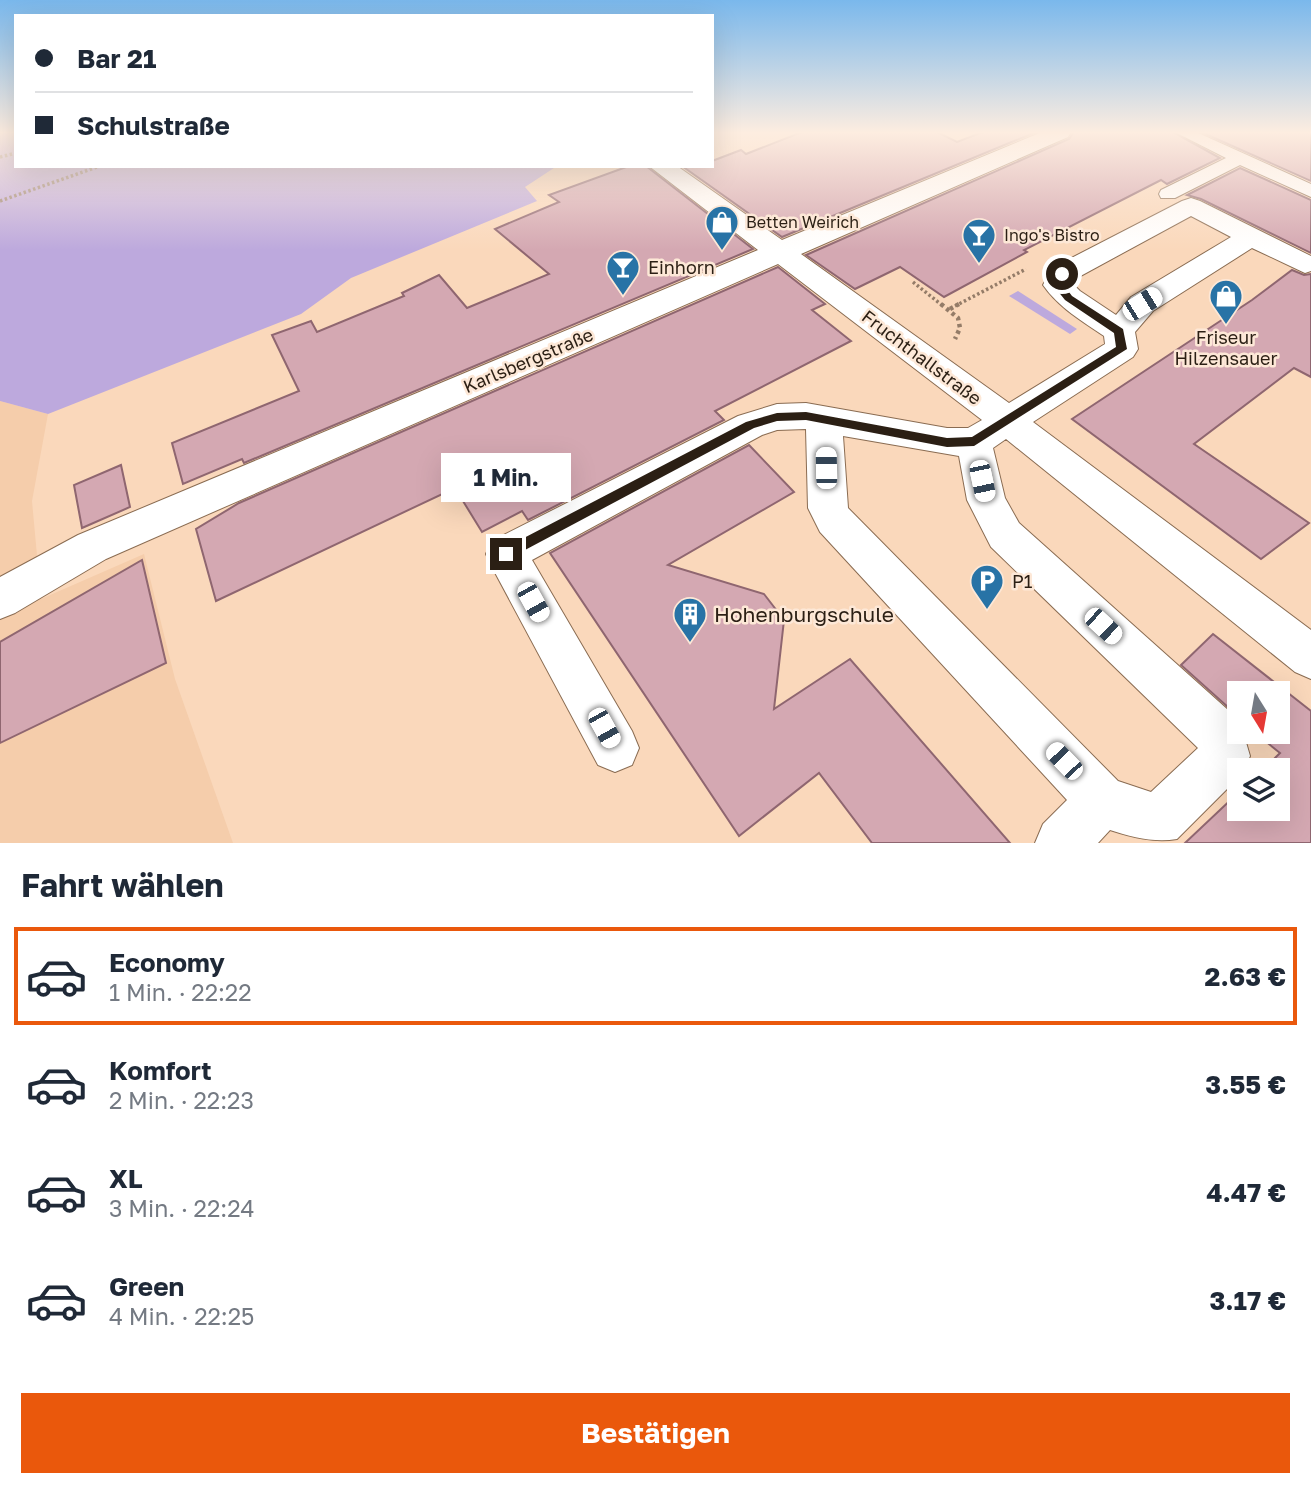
<!DOCTYPE html>
<html lang="de">
<head>
<meta charset="utf-8">
<style>
	:root { --surface:#fff; --page:#f6f6f7; --text:#1f2937; --muted:#747a83; --line:#e0e1e3; --accent:#ea580c }
	body { margin:0; font-family:"Golos Text",sans-serif; background:var(--page); color:var(--text); height:100vh; display:flex; flex-direction:column; font-size:26px; white-space:nowrap }
	* { box-sizing:border-box; margin:0 }
	p { font-size:23px; color:var(--muted) }
	.icon { flex:none; width:38px; height:38px; fill:none; stroke:currentColor; stroke-width:2; stroke-linecap:round; stroke-linejoin:round }
	.map { position:relative; height:843px; overflow:hidden }
	.panel { display:flex; flex-direction:column; background:var(--surface); flex:1 }
	.panel>* { flex:none }
	.banner { position:absolute; left:14px; top:14px; width:700px; height:154px; border-radius:0px; box-shadow:0 7px 28px #0002; display:grid; align-content:center; height:154px; padding:0 21px; background:var(--surface) }
	.needle { width:46px; rotate:169deg }
	.buttons { position:absolute; left:1227px; top:681px; display:grid; gap:14px }
	.buttons a { display:grid; place-items:center; width:63px; height:63px; border-radius:0px; background:var(--surface); box-shadow:0 7px 28px #0002; font-size:35px }
	.end { position:absolute; width:32px; height:32px; margin:-16px; border:9px solid #2b1f14; background:#fff; box-shadow:0 0 0 4px #fff }
	.from { border-radius:50% }
	.bubble { position:absolute; height:49px; border-radius:0px; background:var(--surface); box-shadow:0 7px 28px #0002; font-size:23px; font-weight:700; line-height:49px; text-align:center }
	.car { position:absolute; width:21px; height:42px; margin:-21px -10px; border-radius:9px; box-shadow:0 0 5px 2px #0007; background:linear-gradient(#fff 24%,#345 0 40%,#fff 0 76%,#345 0 86%,#fff 0) }
	.banner b { display:flex; align-items:center; gap:24px; height:66px; font-size:26px }
	.banner b+b { border-top:2px solid var(--line) }
	.banner i { width:18px; height:18px; background:var(--text) }
	ul { padding:0; list-style:none }
	li { display:flex; align-items:center; gap:21px; height:98px; margin:0 14px 10px; padding:0 7px; border:4px solid transparent; border-radius:0px }
	li div { flex:1 }
	li b { display:block; font-size:26px }
	li em { font-style:normal; font-weight:700 }
	li.current { border-color:var(--accent) }
	li>.icon { width:63px; height:63px; stroke-width:1.5 }
	h2 { padding:0 21px; font-size:32px; line-height:84px }
	.primary-button { display:flex; gap:14px; margin-top:auto; padding:14px 21px }
	.primary-button a { flex:1; height:80px; border-radius:0px; background:var(--accent); color:#fff; font-size:28px; font-weight:700; line-height:80px; text-align:center }
	.map>svg:first-child { display:block }
	.built { fill:#f5cdab }
	.green { fill:#bda9dd }
	.building { fill:#d4a8b2; stroke:#8f6670; stroke-width:2 }
	.lines { fill:none; stroke-linecap:round; stroke-linejoin:round }
	.pedestrian-casing { stroke:#8a6c52; stroke-width:2 }
	.minor-casing { stroke:#8a6c52; stroke-width:2 }
	.path-far1 { stroke:#947c68; stroke-width:3.5; stroke-dasharray:2.5 2.5; stroke-linecap:butt }
	.path { stroke:#947c68; stroke-width:4.5; stroke-dasharray:3.5 3.5; stroke-linecap:butt }
	.pedestrian { fill:#fff; fill-rule:evenodd }
	.minor { fill:#fff; fill-rule:evenodd }
	.route { fill:#2b1f14 }
	.labels { text-anchor:middle; dominant-baseline:central; stroke-width:5; stroke-linejoin:round; paint-order:stroke }
	.far-poi-label { font-size:16px; fill:#2b1f14; stroke:#fde8d7; text-anchor:start }
	.poi-label { font-size:18px; fill:#2b1f14; stroke:#fde8d7; text-anchor:start }
	.street-label { font-size:18px; fill:#2b1f14; stroke:#fde8d7 }
	.near-poi-label { font-size:21px; fill:#2b1f14; stroke:#fde8d7; text-anchor:start }
</style>
</head>
<body>
<div class="map">
<svg width="1311" height="843" viewBox="0 0 1311 843">
	<rect width="100%" height="100%" fill="#fad8bb"/>
	<path class="built" d="M0 401 48 414 32 501 41 599 144 554 175 679 233 843H0Z"/>
	<g class="green">
		<path d="M0 132H16V166H557L525 187 537 201 351 278 301 314 48 414 0 401Z"/>
		<path d="M1018 291 1077 329 1070 334 1009 296Z"/>
	</g>
	<g class="building">
		<path d="M802 132H937L957 142 983 132H1036L782 237 682 166H712V161L741 150 746 154Z"/>
		<path d="M1074 132H1173L1220 158 1167 184 1161 180 1024 250 1027 252 944 297 900 267 855 289 806 255 1069 139Z"/>
		<path d="M1201 132H1311V181Z"/>
		<path d="M629 166H646L753 249 244 463 242 459 183 484 172 443 299 391 272 335 311 321 317 332 404 296 402 293 439 275 467 308 549 274 495 229 559 202 549 195Z"/>
		<path d="M1240 168 1311 200V253L1201 199 1187 195Z"/>
		<path d="M778 267 825 304 812 310 851 341 715 411 724 420 528 520 522 511 482 532 455 488 216 601 196 529 239 503Z"/>
		<path d="M1292 270 1304 275 1311 274V377L1294 368 1194 444 1309 523 1261 559 1072 419 1252 300Z"/>
		<path d="M749 445 794 492 668 565 764 594 784 620 774 709 850 659 1010 843H872L819 773 739 836 550 553Z"/>
		<path d="M121 465 130 507 82 528 74 485Z"/>
		<path d="M142 560 166 663 0 743V642Z"/>
		<path d="M1213 634 1311 711V843H1185L1239 792V808H1278V770H1263L1280 753 1254 732H1278V693H1239V717L1181 665Z"/>
	</g>
	<g class="lines">
		<defs>
			<path id="pedestrian" d="M1175 132H1196L1311 184V197L1240 165 1175 198H1161L1159 194 1161 190 1226 158Z"/>
			<path id="minor" d="M1042 132H1071L1068 137 801 254 1009 403 1105 344 1104 336C1082 321 1059 308 1043 285L1052 268 1182 201 1191 198 1200 201 1311 256V271L1305 273 1252 248 1153 311 1135 332 1138 349 1133 357 1033 422 1311 630V679L1295 672 1006 439 993 448 1005 498 1019 523 1237 718 1239 732H1243L1250 756 1244 770H1239V777L1177 839C1154 843 1132 837 1110 830L1098 843H1035L1043 824 1067 800 820 532 808 508 806 429 777 430 762 435 532 560 632 731 639 748 632 765 615 772 598 765 492 567 486 554 492 541 738 416 777 404 806 403 947 428H968L982 420 778 264 106 559 15 613 0 619V577L78 535 758 250 649 166H677L782 240ZM1191 216 1231 237 1131 297 1116 315 1080 291 1073 284 1075 279ZM843 436 959 456 967 500 991 547 1198 748 1151 792 1118 781 848 508Z"/>
		</defs>
		<use href="#pedestrian" class="pedestrian-casing"/>
		<use href="#minor" class="minor-casing"/>
		<g class="path-far1">
			<path d="M0 157 16 153"/>
			<path d="M0 201 100 166"/>
			<path d="M913 282 943 306"/>
			<path d="M955 306 1026 269"/>
		</g>
		<g class="path">
			<path d="M941 304 958 318 960 328 955 339"/>
			<path d="M950 309 959 304"/>
		</g>
		<use href="#pedestrian" class="pedestrian"/>
		<use href="#minor" class="minor"/>
	</g>
	<linearGradient id="sky" x2="0" y2="1"><stop stop-color="#7ab8ec"/><stop offset="0.53" stop-color="#fdede0"/><stop offset="1" stop-color="#fdede0" stop-opacity="0"/></linearGradient>
	<rect width="1311" height="250" fill="url(#sky)"/>
	<path class="route" d="M1059 272 1067 274 1063 284 1072 296 1123 329 1127 349 974 446 947 447 806 420 777 421 754 428 510 558H501V550L746 422 777 413 806 412 947 438 972 437 1116 347 1114 333 1065 300 1053 285Z"/>
	<defs>
		<symbol id="shop-pin" viewBox="-11 -11 22 30"><path d="M0 17L-7.5 6A9.5 9.5 0 1 1 7.5 6Z" fill="#2873a6" stroke="#fde8d7"/><path d="M-5-2.5h2.3a2.7 3.5 0 0 1 5.4 0H5L5.5 6h-11ZM-1.5-2.5h3a1.5 2.3 0 0 0-3 0Z" fill="#fff"/></symbol>
		<symbol id="bar-pin" viewBox="-11 -11 22 30"><path d="M0 17L-7.5 6A9.5 9.5 0 1 1 7.5 6Z" fill="#2873a6" stroke="#fde8d7"/><path d="M-6-5H6L.8 .8V4.5H3.5V6h-7V4.5H-.8V.8Z" fill="#fff"/></symbol>
		<symbol id="parking-pin" viewBox="-11 -11 22 30"><path d="M0 17L-7.5 6A9.5 9.5 0 1 1 7.5 6Z" fill="#2873a6" stroke="#fde8d7"/><path d="M-3.5-5.5H1a3.5 3.5 0 0 1 0 7H-1V5.5H-3.5ZM-1-3.4V-.6H.8a1.4 1.4 0 0 0 0-2.8Z" fill="#fff"/></symbol>
		<symbol id="building-pin" viewBox="-11 -11 22 30"><path d="M0 17L-7.5 6A9.5 9.5 0 1 1 7.5 6Z" fill="#2873a6" stroke="#fde8d7"/><path d="M-4-6H4V6H1V3H-1V6H-4ZM-2.5-4.3h1.7v1.8h-1.7ZM.8-4.3h1.7v1.8H.8ZM-2.5-1h1.7V.8h-1.7ZM.8-1h1.7V.8H.8Z" fill="#fff"/></symbol>
	</defs>
	<g fill-rule="evenodd">
		<use href="#shop-pin" x="703" y="203" width="38" height="52"/>
		<use href="#bar-pin" x="960" y="216" width="38" height="52"/>
		<use href="#bar-pin" x="604" y="248" width="38" height="52"/>
		<use href="#shop-pin" x="1207" y="277" width="38" height="52"/>
		<use href="#parking-pin" x="968" y="562" width="38" height="52"/>
		<use href="#building-pin" x="671" y="595" width="38" height="52"/>
	</g>
	<g class="labels">
		<g class="far-poi-label">
			<text x="746" y="222">Betten Weirich</text>
			<text x="1004" y="235">Ingo's Bistro</text>
		</g>
		<g class="poi-label">
			<text x="648" y="267">Einhorn</text>
			<text x="1226" y="337" text-anchor="middle">Friseur<tspan x="1226" dy="21">Hilzensauer</tspan></text>
			<text x="1012" y="581">P1</text>
		</g>
		<g class="street-label">
			<text transform="translate(922 357) rotate(37)">Fruchthallstraße</text>
			<text transform="translate(528 360) rotate(-23)">Karlsbergstraße</text>
		</g>
		<g class="near-poi-label">
			<text x="714" y="614">Hohenburgschule</text>
		</g>
	</g>
</svg>
<div class="buttons">
<a><svg class="needle" viewBox="-14 -14 28 28"><path d="M0-13l5 13h-10z" fill="#e53935"/><path d="M0 13l5-13h-10z" fill="#747a83"/></svg></a>
<a><svg class="icon" aria-label="layers" viewBox="0 0 24 24"><path d="M12 4l9 5-9 5-9-5zM3 14l9 5 9-5"/></svg></a>
</div>
<i class="end from" style="left:1062px;top:274px"></i>
<i class="end" style="left:506px;top:554px"></i>
<div class="bubble" style="left:441px;top:453px;width:130px">1 Min.</div>
<i class="car" style="left:1142px;top:304px;rotate:58deg"></i>
<i class="car" style="left:826px;top:468px;rotate:359deg"></i>
<i class="car" style="left:982px;top:481px;rotate:168deg"></i>
<i class="car" style="left:533px;top:602px;rotate:151deg"></i>
<i class="car" style="left:1103px;top:626px;rotate:133deg"></i>
<i class="car" style="left:604px;top:728px;rotate:151deg"></i>
<i class="car" style="left:1064px;top:761px;rotate:316deg"></i>
<div class="banner">
<b><i class="from"></i>Bar 21</b>
<b><i></i>Schulstraße</b>
</div>
</div>
<section class="panel">
<h2>Fahrt wählen</h2>
<ul>
<li class="current"><svg class="icon" aria-label="car" viewBox="0 0 24 24"><path d="M5 17H2v-5l4-1 3-4h7l3 4 3 1v5h-3M9 17h6M6 11h13"/><circle cx="7" cy="17" r="2"/><circle cx="17" cy="17" r="2"/></svg><div><b>Economy</b><p>1 Min. · 22:22</p></div><em>2.63 €</em></li>
<li><svg class="icon" aria-label="car" viewBox="0 0 24 24"><path d="M5 17H2v-5l4-1 3-4h7l3 4 3 1v5h-3M9 17h6M6 11h13"/><circle cx="7" cy="17" r="2"/><circle cx="17" cy="17" r="2"/></svg><div><b>Komfort</b><p>2 Min. · 22:23</p></div><em>3.55 €</em></li>
<li><svg class="icon" aria-label="car" viewBox="0 0 24 24"><path d="M5 17H2v-5l4-1 3-4h7l3 4 3 1v5h-3M9 17h6M6 11h13"/><circle cx="7" cy="17" r="2"/><circle cx="17" cy="17" r="2"/></svg><div><b>XL</b><p>3 Min. · 22:24</p></div><em>4.47 €</em></li>
<li><svg class="icon" aria-label="car" viewBox="0 0 24 24"><path d="M5 17H2v-5l4-1 3-4h7l3 4 3 1v5h-3M9 17h6M6 11h13"/><circle cx="7" cy="17" r="2"/><circle cx="17" cy="17" r="2"/></svg><div><b>Green</b><p>4 Min. · 22:25</p></div><em>3.17 €</em></li>
</ul>
<div class="primary-button"><a>Bestätigen</a></div>
</section>
</body>
</html>
